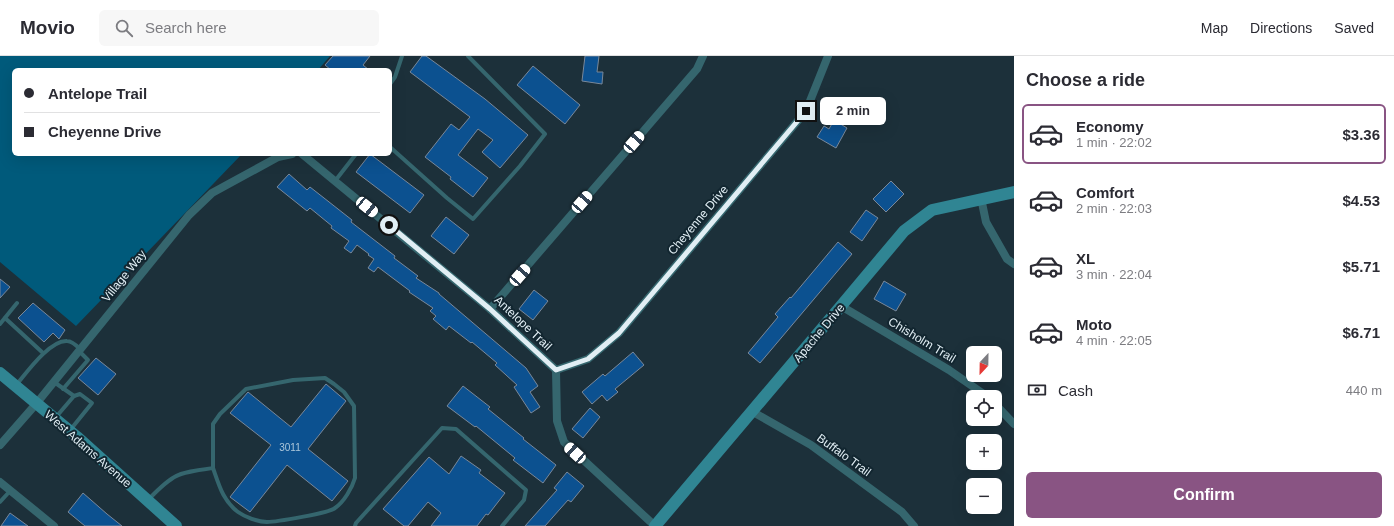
<!DOCTYPE html>
<html lang="en">
<head>
<meta charset="utf-8">
<style>
	:root { --surface:#fff; --page:#f7f7f7; --text:#2b2b33; --muted:#7c7c81; --line:#e1e1e2; --accent:#895483 }
	body { margin:0; font-family:Arial,sans-serif; background:var(--page); color:var(--text); height:100vh; display:flex; flex-direction:column; font-size:15px; white-space:nowrap }
	* { box-sizing:border-box; margin:0 }
	p { font-size:13px; color:var(--muted) }
	.icon { flex:none; width:22px; height:22px; fill:none; stroke:currentColor; stroke-width:2; stroke-linecap:round; stroke-linejoin:round }
	.map { position:relative; flex:1; overflow:hidden }
	.sheet { display:flex; flex-direction:column; background:var(--surface); width:380px }
	.sheet>* { flex:none }
	.hud { position:absolute; left:12px; top:12px; width:380px; height:88px; border-radius:6px; box-shadow:0 4px 16px #0002; display:grid; align-content:center; height:88px; padding:0 12px; background:var(--surface) }
	.needle { width:26px; rotate:202deg }
	.tools { position:absolute; left:966px; top:290px; display:grid; gap:8px }
	.tools a { display:grid; place-items:center; width:36px; height:36px; border-radius:6px; background:var(--surface); box-shadow:0 4px 16px #0002; font-size:20px }
	.end { position:absolute; width:18px; height:18px; margin:-9px; border:5px solid #e1eef4; background:#111; box-shadow:0 0 0 2px #111 }
	.from { border-radius:50% }
	.bubble { position:absolute; height:28px; border-radius:6px; background:var(--surface); box-shadow:0 4px 16px #0002; font-size:13px; font-weight:700; line-height:28px; text-align:center }
	.car { position:absolute; width:12px; height:24px; margin:-12px -6px; border-radius:5px; box-shadow:0 0 3px 1px #0007; background:linear-gradient(#fff 24%,#345 0 40%,#fff 0 76%,#345 0 86%,#fff 0) }
	.hud b { display:flex; align-items:center; gap:14px; height:38px; font-size:15px }
	.hud b+b { border-top:1px solid var(--line) }
	.hud i { width:10px; height:10px; background:var(--text) }
	ul { padding:0; list-style:none }
	li { display:flex; align-items:center; gap:12px; height:60px; margin:0 8px 6px; padding:0 4px; border:2px solid transparent; border-radius:6px }
	li div { flex:1 }
	li b { display:block; font-size:15px }
	li em { font-style:normal; font-weight:700 }
	li.current { border-color:var(--accent) }
	li>.icon { width:36px; height:36px; stroke-width:1.5 }
	h2 { padding:0 12px; font-size:18px; line-height:48px }
	.pay { display:flex; align-items:center; gap:10px; height:44px; padding:0 12px; font-size:15px }
	.pay p { margin-inline-start:auto }
	.button { display:flex; gap:8px; margin-top:auto; padding:8px 12px }
	.button a { flex:1; height:46px; border-radius:6px; background:var(--accent); color:#fff; font-size:16px; font-weight:700; line-height:46px; text-align:center }
	header { display:flex; align-items:center; gap:24px; box-sizing:border-box; height:56px; padding:0 20px; background:var(--surface); border-bottom:1px solid var(--line) }
	header strong { font-size:19px }
	nav { display:flex; gap:22px; margin-inline-start:auto; font-size:14px }
	.search { width:280px; height:36px; background:var(--page); display:flex; align-items:center; gap:10px; box-sizing:border-box; padding:0 14px; border-radius:6px; color:var(--muted); font-size:15px }
	main { display:flex; flex:1; min-height:0 }
	.map>svg:first-child { display:block }
	.green { fill:#005a7b }
	.building { fill:#0c5190; stroke:#79889a }
	.lines { fill:none; stroke-linecap:round; stroke-linejoin:round }
	.lane { stroke:#35666e; stroke-width:4 }
	.street { stroke:#35666e; stroke-width:8 }
	.secondary { stroke:#308593; stroke-width:12 }
	.route { stroke:#e1eef4; stroke-width:5 }
	.labels { text-anchor:middle; dominant-baseline:central; stroke-width:4; stroke-linejoin:round; paint-order:stroke }
	.number-label { font-size:10px; fill:#acc7db }
	.street-label { font-size:12px; fill:#e1eef4; stroke:#122630 }
</style>
</head>
<body>
<header>
<strong>Movio</strong>
<div class="search"><svg class="icon" aria-label="search" viewBox="0 0 24 24"><circle cx="10" cy="10" r="6"/><path d="M15 15l6 6"/></svg>Search here</div>
<nav><a>Map</a><a>Directions</a><a>Saved</a></nav>
</header>
<main>
<div class="map">
<svg width="1014" height="470" viewBox="0 0 1014 470">
	<rect width="100%" height="100%" fill="#1c303a"/>
	<path class="green" d="M0 0H330L318 14H14V98H242L76 270 0 206Z"/>
	<g class="building">
		<path d="M333 0H370L363 9 369 14H331L325 9Z"/>
		<path d="M422 0H426L485 43 528 79 500 112 482 96 493 84 478 73 458 99 488 122 473 141 450 123 451 121 425 101 451 68 459 74 470 61 410 16Z"/>
		<path d="M585 0H599L597 16H603L602 28 582 25Z"/>
		<path d="M533 10 580 49 565 68 517 29Z"/>
		<path d="M834 64 847 72 836 92 817 81 824 70 829 73Z"/>
		<path d="M370 98 424 139 410 157 356 116Z"/>
		<path d="M289 118 307 134 310 131 352 164 351 166 395 200 394 202 418 220 416 222 439 237V238L526 312 538 330 530 336 540 351 531 357 514 331 517 329 495 309 497 307 472 286 471 287 449 270 446 274 433 263 436 260 430 255 433 252 409 236 410 235 378 211 374 216 368 212 374 203 368 199 369 198 357 189 351 197 344 192 349 185 331 172 332 170 310 152 307 155 277 131Z"/>
		<path d="M891 125 904 138 886 156 873 143Z"/>
		<path d="M866 154 878 162 862 185 850 176Z"/>
		<path d="M446 161 469 179 454 198 431 180Z"/>
		<path d="M838 186 852 198 760 307 748 297 778 261 775 258 790 241 791 242Z"/>
		<path d="M0 223 10 231 0 242Z"/>
		<path d="M884 225 906 238 896 255 874 243Z"/>
		<path d="M534 234 548 245 533 264 519 253Z"/>
		<path d="M33 247 65 274 59 283 53 277 44 286 18 262Z"/>
		<path d="M633 296 644 309 615 333 618 336 607 345 602 339 592 348 582 336 603 318 605 320Z"/>
		<path d="M96 302 116 318 98 339 78 322Z"/>
		<path d="M326 328 346 345 308 393 348 425 332 445 287 409 250 456 230 441 271 389 230 357 248 336 291 371Z"/>
		<path d="M463 330 490 351 488 353 524 382 523 383 556 409 543 427 513 404 515 402 476 370 475 371 447 350Z"/>
		<path d="M590 352 600 361 583 382 572 373Z"/>
		<path d="M461 400 481 414 479 417 505 437 488 459 486 458 477 470H431L441 457 428 446 408 470H404L383 453 429 401 449 418Z"/>
		<path d="M567 416 584 430 571 446 568 444 545 470H525L557 434 554 432Z"/>
		<path d="M83 437 107 458 122 470H85L68 456Z"/>
		<path d="M10 457 28 470H1Z"/>
	</g>
	<g class="lines">
		<g class="lane">
			<path d="M390 28 395 21 402 0"/>
			<path d="M390 91 447 142 473 163 520 110 545 78 468 0"/>
			<path d="M335 125 356 98"/>
			<path d="M5 262 43 297"/>
			<path d="M0 268 17 247"/>
			<path d="M54 326 74 340 56 361"/>
			<path d="M17 328C27 316 50 284 67 285 71 285 77 290 80 293"/>
			<path d="M63 333 88 304 79 295"/>
			<path d="M71 373 92 347 80 338 74 340"/>
			<path d="M149 443C174 417 178 417 213 412 219 429 223 445 238 456 245 461 258 466 267 466 275 466 330 457 335 452 344 446 352 432 355 422L354 350 344 336 334 328 325 322 293 324 246 333 220 358 213 368V412"/>
			<path d="M0 446 10 435"/>
			<path d="M355 470 356 467 442 372 456 373 526 434 524 444 502 470"/>
		</g>
		<g class="street">
			<path d="M302 98 490 253 556 314 557 365 564 386 655 470"/>
			<path d="M981 142 986 166 1007 203 1014 208"/>
			<path d="M841 250 949 314 988 341"/>
			<path d="M490 253 697 13 703 0"/>
			<path d="M556 314 588 303 619 277 806 55 828 0"/>
			<path d="M995 348 1014 368"/>
			<path d="M753 356 811 389 902 456 914 470"/>
			<path d="M0 389 36 348 189 159 212 137 278 101 292 98"/>
			<path d="M0 426 54 470"/>
		</g>
		<g class="secondary">
			<path d="M0 317 77 381 176 470"/>
			<path d="M655 470 841 250 904 175 932 154 1014 136"/>
		</g>
	</g>
	<g class="lines">
		<path class="route" d="M389 169 490 253 556 314 588 303 619 277 806 55"/>
	</g>
	<g class="labels">
		<g class="number-label">
			<text x="290" y="391">3011</text>
		</g>
		<g class="street-label">
			<text transform="translate(698 164) rotate(-50)">Cheyenne Drive</text>
			<text transform="translate(124 220) rotate(-51)">Village Way</text>
			<text transform="translate(523 267) rotate(43)">Antelope Trail</text>
			<text transform="translate(819 277) rotate(-50)">Apache Drive</text>
			<text transform="translate(922 284) rotate(31)">Chisholm Trail</text>
			<text transform="translate(88 393) rotate(41)">West Adams Avenue</text>
			<text transform="translate(844 399) rotate(36)">Buffalo Trail</text>
		</g>
	</g>
</svg>
<div class="tools">
<a><svg class="needle" viewBox="-14 -14 28 28"><path d="M0-13l5 13h-10z" fill="#e53935"/><path d="M0 13l5-13h-10z" fill="#7c7c81"/></svg></a>
<a><svg class="icon" aria-label="locate" viewBox="0 0 24 24"><circle cx="12" cy="12" r="6"/><path d="M12 2v4M12 18v4M2 12h4M18 12h4"/></svg></a>
<a>+</a>
<a>−</a>
</div>
<i class="end from" style="left:389px;top:169px"></i>
<i class="end" style="left:806px;top:55px"></i>
<div class="bubble" style="left:820px;top:41px;width:66px">2 min</div>
<i class="car" style="left:634px;top:86px;rotate:41deg"></i>
<i class="car" style="left:582px;top:146px;rotate:41deg"></i>
<i class="car" style="left:367px;top:151px;rotate:129deg"></i>
<i class="car" style="left:520px;top:219px;rotate:41deg"></i>
<i class="car" style="left:575px;top:397px;rotate:312deg"></i>
<div class="hud">
<b><i class="from"></i>Antelope Trail</b>
<b><i></i>Cheyenne Drive</b>
</div>
</div>
<section class="sheet">
<h2>Choose a ride</h2>
<ul>
<li class="current"><svg class="icon" aria-label="car" viewBox="0 0 24 24"><path d="M5 17H2v-5l4-1 3-4h7l3 4 3 1v5h-3M9 17h6M6 11h13"/><circle cx="7" cy="17" r="2"/><circle cx="17" cy="17" r="2"/></svg><div><b>Economy</b><p>1 min · 22:02</p></div><em>$3.36</em></li>
<li><svg class="icon" aria-label="car" viewBox="0 0 24 24"><path d="M5 17H2v-5l4-1 3-4h7l3 4 3 1v5h-3M9 17h6M6 11h13"/><circle cx="7" cy="17" r="2"/><circle cx="17" cy="17" r="2"/></svg><div><b>Comfort</b><p>2 min · 22:03</p></div><em>$4.53</em></li>
<li><svg class="icon" aria-label="car" viewBox="0 0 24 24"><path d="M5 17H2v-5l4-1 3-4h7l3 4 3 1v5h-3M9 17h6M6 11h13"/><circle cx="7" cy="17" r="2"/><circle cx="17" cy="17" r="2"/></svg><div><b>XL</b><p>3 min · 22:04</p></div><em>$5.71</em></li>
<li><svg class="icon" aria-label="car" viewBox="0 0 24 24"><path d="M5 17H2v-5l4-1 3-4h7l3 4 3 1v5h-3M9 17h6M6 11h13"/><circle cx="7" cy="17" r="2"/><circle cx="17" cy="17" r="2"/></svg><div><b>Moto</b><p>4 min · 22:05</p></div><em>$6.71</em></li>
</ul>
<div class="pay"><svg class="icon" aria-label="cash" viewBox="0 0 24 24"><path d="M3 7h18v10H3z"/><circle cx="12" cy="12" r="2"/></svg>Cash<p>440 m</p></div>
<div class="button"><a>Confirm</a></div>
</section>
</main>
</body>
</html>
